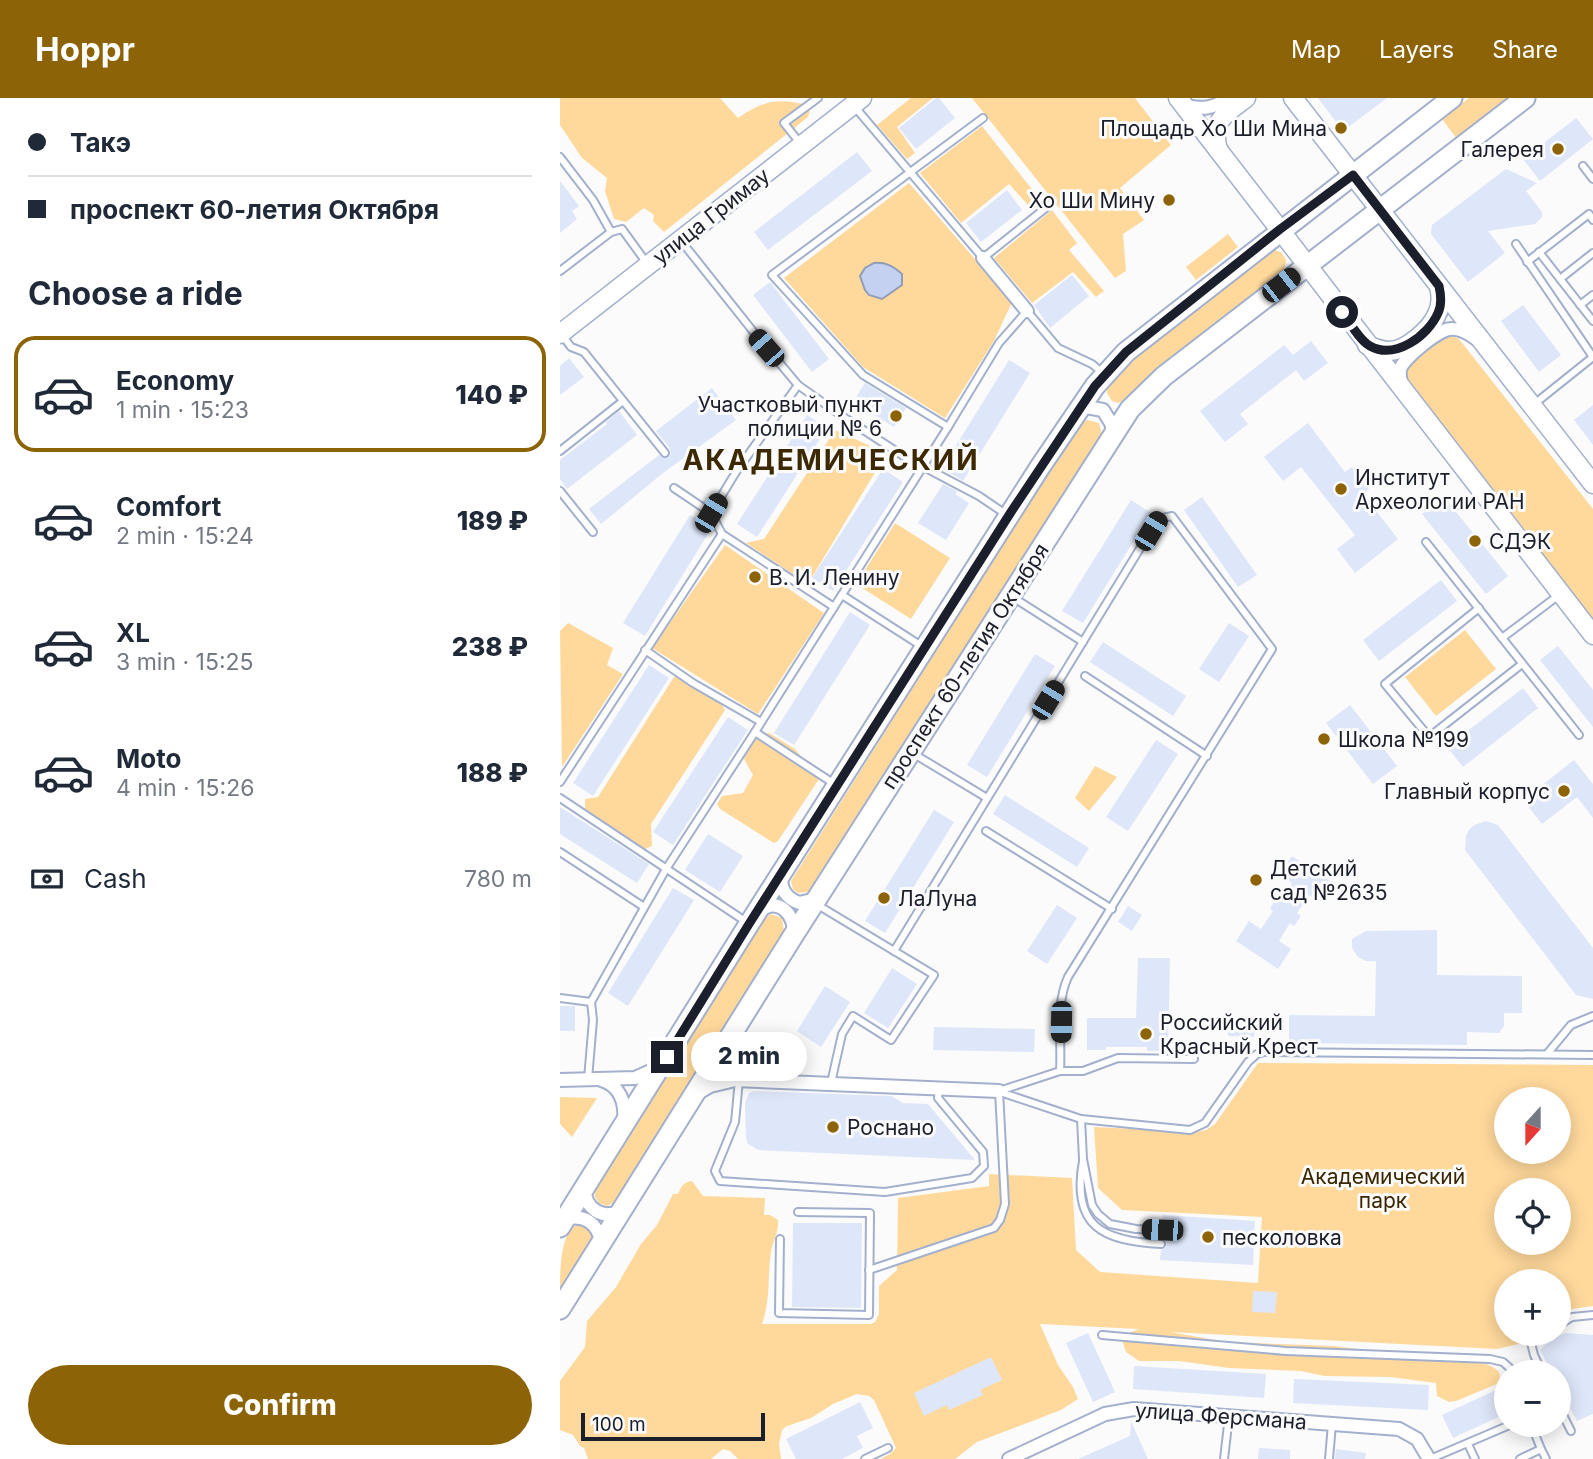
<!DOCTYPE html>
<html lang="en">
<head>
<meta charset="utf-8">
<style>
	:root { --surface:#fff; --page:#f6f6f7; --text:#1f2937; --muted:#747a83; --line:#e0e1e3; --accent:#8d6307 }
	body { margin:0; font-family:Inter,sans-serif; background:var(--page); color:var(--text); height:100vh; display:flex; flex-direction:column; font-size:26px; white-space:nowrap }
	* { box-sizing:border-box; margin:0 }
	p { font-size:23px; color:var(--muted) }
	.icon { flex:none; width:38px; height:38px; fill:none; stroke:currentColor; stroke-width:2; stroke-linecap:round; stroke-linejoin:round }
	.map { position:relative; flex:1; overflow:hidden }
	.drawer { display:flex; flex-direction:column; background:var(--surface); width:560px }
	.drawer>* { flex:none }
	.guide { display:grid; align-content:center; height:154px; padding:0 28px; background:var(--surface) }
	.needle { width:46px; rotate:201deg }
	.tools { position:absolute; left:934px; top:989px; display:grid; gap:14px }
	.tools a { display:grid; place-items:center; width:77px; height:77px; border-radius:50%; background:var(--surface); box-shadow:0 4px 18px #0003; font-size:35px }
	.scale { position:absolute; left:21px; bottom:18px; width:184px; box-sizing:border-box; padding-left:7px; border:4px solid #1b1f2b; border-top:0; font-size:19px; line-height:24px; white-space:nowrap; color:#1b1f2b; -webkit-text-stroke:5px #fbfbfb; paint-order:stroke }
	.end { position:absolute; width:32px; height:32px; margin:-16px; border:9px solid #1b1f2b; background:#fff; box-shadow:0 0 0 4px #fff }
	.from { border-radius:50% }
	.bubble { position:absolute; height:49px; border-radius:24px; background:var(--surface); box-shadow:0 4px 18px #0003; font-size:23px; font-weight:800; line-height:49px; text-align:center }
	.car { position:absolute; width:21px; height:42px; margin:-21px -10px; border-radius:9px; box-shadow:0 0 5px 2px #0007; background:linear-gradient(#222 24%,#8ab4d8 0 40%,#222 0 76%,#8ab4d8 0 86%,#222 0) }
	.guide b { display:flex; align-items:center; gap:24px; height:66px; font-size:26px }
	.guide b+b { border-top:2px solid var(--line) }
	.guide i { width:18px; height:18px; background:var(--text) }
	ul { padding:0; list-style:none }
	li { display:flex; align-items:center; gap:21px; height:116px; margin:0 14px 10px; padding:0 14px; border:4px solid transparent; border-radius:21px }
	li div { flex:1 }
	li b { display:block; font-size:26px }
	li em { font-style:normal; font-weight:800 }
	li.active { border-color:var(--accent) }
	li>.icon { width:63px; height:63px; stroke-width:1.5 }
	h2 { padding:0 28px; font-size:32px; line-height:84px }
	.pay { display:flex; align-items:center; gap:18px; height:77px; padding:0 28px; font-size:26px }
	.pay p { margin-inline-start:auto }
	.action { display:flex; gap:14px; margin-top:auto; padding:14px 28px }
	.action a { flex:1; height:80px; border-radius:42px; background:var(--accent); color:#fff; font-size:28px; font-weight:800; line-height:80px; text-align:center }
	header { display:flex; align-items:center; gap:42px; box-sizing:border-box; height:98px; padding:0 35px; background:var(--accent); color:#fff }
	header strong { font-size:33px }
	nav { display:flex; gap:38px; margin-inline-start:auto; font-size:24px }
	main { display:flex; flex:1; min-height:0 }
	.map>svg:first-child { display:block }
	.green { fill:#ffd99c; fill-rule:evenodd }
	.water { fill:#c4d1f0; stroke:#919cb5; stroke-width:2 }
	.building { fill:#dee6f9 }
	.lines { fill:none; stroke-linecap:round; stroke-linejoin:round }
	.lane-casing { stroke:#a3b0cd; stroke-width:10 }
	.street-casing { stroke:#a3b0cd; stroke-width:16 }
	.secondary-casing { stroke:#a3b0cd; stroke-width:21 }
	.primary-casing { stroke:#a3b0cd; stroke-width:23 }
	.lane { stroke:#fff; stroke-width:6 }
	.street { stroke:#fff; stroke-width:12 }
	.secondary { stroke:#fff; stroke-width:18 }
	.primary { stroke:#fff; stroke-width:19 }
	.route { stroke:#1b1f2b; stroke-width:9 }
	.poi-dot { fill:#8d6307; stroke:#fbfbfb; stroke-width:2.5 }
	.labels { text-anchor:middle; dominant-baseline:central; stroke-width:6; stroke-linejoin:round; paint-order:stroke }
	.poi-label { font-size:21px; fill:#1b1f2b; stroke:#fbfbfb; text-anchor:start }
	.street-label { font-size:21px; fill:#1b1f2b; stroke:#fbfbfb }
	.park-label { font-size:21px; fill:#3a2702; stroke:#fbfbfb }
	.district-label { font-size:28px; font-weight:bold; letter-spacing:2px; fill:#3d2901; stroke:#fbfbfb }
</style>
</head>
<body>
<header>
<strong>Hoppr</strong>
<nav><a>Map</a><a>Layers</a><a>Share</a></nav>
</header>
<main>
<section class="drawer">
<div class="guide">
<b><i class="from"></i>Такэ</b>
<b><i></i>проспект 60-летия Октября</b>
</div>
<h2>Choose a ride</h2>
<ul>
<li class="active"><svg class="icon" aria-label="car" viewBox="0 0 24 24"><path d="M5 17H2v-5l4-1 3-4h7l3 4 3 1v5h-3M9 17h6M6 11h13"/><circle cx="7" cy="17" r="2"/><circle cx="17" cy="17" r="2"/></svg><div><b>Economy</b><p>1 min · 15:23</p></div><em>140 ₽</em></li>
<li><svg class="icon" aria-label="car" viewBox="0 0 24 24"><path d="M5 17H2v-5l4-1 3-4h7l3 4 3 1v5h-3M9 17h6M6 11h13"/><circle cx="7" cy="17" r="2"/><circle cx="17" cy="17" r="2"/></svg><div><b>Comfort</b><p>2 min · 15:24</p></div><em>189 ₽</em></li>
<li><svg class="icon" aria-label="car" viewBox="0 0 24 24"><path d="M5 17H2v-5l4-1 3-4h7l3 4 3 1v5h-3M9 17h6M6 11h13"/><circle cx="7" cy="17" r="2"/><circle cx="17" cy="17" r="2"/></svg><div><b>XL</b><p>3 min · 15:25</p></div><em>238 ₽</em></li>
<li><svg class="icon" aria-label="car" viewBox="0 0 24 24"><path d="M5 17H2v-5l4-1 3-4h7l3 4 3 1v5h-3M9 17h6M6 11h13"/><circle cx="7" cy="17" r="2"/><circle cx="17" cy="17" r="2"/></svg><div><b>Moto</b><p>4 min · 15:26</p></div><em>188 ₽</em></li>
</ul>
<div class="pay"><svg class="icon" aria-label="cash" viewBox="0 0 24 24"><path d="M3 7h18v10H3z"/><circle cx="12" cy="12" r="2"/></svg>Cash<p>780 m</p></div>
<div class="action"><a>Confirm</a></div>
</section>
<div class="map">
<svg width="1033" height="1361" viewBox="0 0 1033 1361">
	<rect width="100%" height="100%" fill="#fbfbfb"/>
	<g class="green">
		<path d="M0 0H160L178 20C205 1 220 0 251 8L248 19 104 134 93 123 94 117 84 110 66 124 54 121 45 93 47 80 22 60 0 27Z"/>
		<path d="M351 0H373L337 29 355 55 347 61 317 27Z"/>
		<path d="M412 0H575L611 47 560 90 584 122 563 136 566 173 555 180Z"/>
		<path d="M909 0H949L897 41 882 21Z"/>
		<path d="M422 28 478 99 468 107 449 86 401 125 360 75Z"/>
		<path d="M349 85 452 204 434 243 385 320 303 269 224 180Z"/>
		<path d="M492 112 517 145 509 152 544 193 536 199 513 174 472 205 434 160Z"/>
		<path d="M668 136 678 149 636 182 626 169Z"/>
		<path d="M714 152 721 154 726 162 724 173 565 302 558 305 552 303 547 295V289L568 265 708 154Z"/>
		<path d="M885 235 899 241 1033 411V523L845 281 846 266Z"/>
		<path d="M527 322 539 325 542 337 248 794 238 795 233 791 231 783 520 325Z"/>
		<path d="M275 332 337 360 320 366 248 486 186 445 204 441Z"/>
		<path d="M335 425 390 460 351 521 296 486Z"/>
		<path d="M165 447 264 515 198 616 92 550Z"/>
		<path d="M8 525 53 550 47 567 63 576 2 669 0 533Z"/>
		<path d="M905 532 936 571 876 618 845 579Z"/>
		<path d="M114 579H119L161 605 165 612 91 726 92 748 85 751 25 711V701L38 699Z"/>
		<path d="M209 635 235 651 259 681 218 743 214 745 160 711 157 706 162 698 183 695 193 677 184 661 194 640Z"/>
		<path d="M535 668 557 679 529 713 515 700Z"/>
		<path d="M211 816 222 820 224 833 55 1104 47 1108 39 1105 35 1099V1091L203 821Z"/>
		<path d="M698 965 1033 967V1208L999 1213V1183H947V1236H960L963 1245 937 1251 610 1234 666 1244 774 1248 868 1260C892 1270 919 1255 939 1274L940 1280 937 1286 896 1303 889 1304 877 1298 876 1285 830 1279 765 1278 740 1273 669 1270 619 1263H579L566 1254 562 1242 566 1236 579 1231 480 1226 498 1267 513 1289 518 1301 501 1312 417 1344 395 1361H320L330 1356 336 1350 314 1302 309 1298 297 1296 273 1306 251 1320 227 1328 222 1332 219 1346 221 1361H178L170 1353 163 1351 151 1361H28L24 1350 20 1348 13 1337 0 1332V1283L25 1249 27 1223 56 1189 81 1146 97 1127 113 1096H118C121 1089 123 1084 132 1083L143 1098 205 1100 204 1117H210L218 1122C219 1135 213 1142 211 1154 207 1181 211 1200 202 1226H311L315 1224 319 1216V1188L337 1172 338 1100 429 1088V1076L512 1080 516 1152 540 1174 698 1185 702 1119 562 1112 538 1090 534 1029 636 1034 646 1032 655 1026ZM947 1001H999V1054H947ZM947 1092H999V1144H947Z"/>
		<path d="M0 999 37 1000 12 1039 0 1026Z"/>
		<path d="M16 1127C26 1127 31 1133 32 1143L0 1194C0 1174 0 1136 16 1127Z"/>
	</g>
	<path class="water" d="M314 165C326 164 333 168 342 176V187L322 201 309 197 305 192 300 178 305 170Z"/>
	<g class="building">
		<path d="M376 0H379L395 20 356 51 339 30Z"/>
		<path d="M758 0H827L783 33Z"/>
		<path d="M1016 20 1033 41 980 83 963 61Z"/>
		<path d="M297 54 312 73 208 152 194 134Z"/>
		<path d="M946 71 977 85 966 93 982 114V119L975 126 928 133 945 155 908 184 871 136 872 127Z"/>
		<path d="M0 83 19 108 12 113 17 121 0 135Z"/>
		<path d="M447 92 462 112 421 144 406 125Z"/>
		<path d="M512 177 529 198 490 230 474 207Z"/>
		<path d="M210 184 269 261 252 274 193 197Z"/>
		<path d="M963 207 1001 257 979 274 941 223Z"/>
		<path d="M751 243 768 265 744 283 736 272 680 316 688 326 665 344 640 313 724 247 733 257Z"/>
		<path d="M9 260 24 279 0 297V268Z"/>
		<path d="M449 262 470 275 403 383 382 370Z"/>
		<path d="M305 285 346 310 334 329 293 304Z"/>
		<path d="M152 290 176 322 103 375 41 426 29 411 99 357 104 360 109 359 111 355 109 349 96 333Z"/>
		<path d="M1033 307V347L1014 322Z"/>
		<path d="M59 313 77 337 7 391 0 381V362L47 326 46 324Z"/>
		<path d="M247 317 267 330 197 439 177 426Z"/>
		<path d="M748 325 785 374 792 369 809 391 803 396 838 441 795 475 777 451 795 437 741 369 723 383 704 359Z"/>
		<path d="M323 371 343 384 273 493 252 480Z"/>
		<path d="M383 386 397 393 395 396 409 405 386 442 358 425Z"/>
		<path d="M642 399 697 477 678 489 624 412Z"/>
		<path d="M884 399 948 478 926 496 862 416Z"/>
		<path d="M571 402 591 415 523 525 502 513Z"/>
		<path d="M130 417 151 431 85 538 63 525Z"/>
		<path d="M881 482 897 503 819 563 803 542Z"/>
		<path d="M290 514 310 527 234 647 214 635Z"/>
		<path d="M669 525 689 538 659 584 639 571Z"/>
		<path d="M543 544 626 598 613 618 530 564Z"/>
		<path d="M998 548 1033 592V629L980 562Z"/>
		<path d="M475 556 495 568 427 679 407 667Z"/>
		<path d="M89 567 109 580 33 698 13 685Z"/>
		<path d="M963 590 978 610 903 669 887 649Z"/>
		<path d="M790 607 837 668 813 686 766 625Z"/>
		<path d="M168 619 188 632 113 747 93 734Z"/>
		<path d="M596 642 618 656 568 733 546 719Z"/>
		<path d="M1014 662 1033 686V720L1017 699 982 726 963 702Z"/>
		<path d="M445 697 529 750 517 769 433 716Z"/>
		<path d="M0 709 89 766 77 785 0 736Z"/>
		<path d="M374 712 394 724 325 835 305 823Z"/>
		<path d="M926 723 938 727 1033 850V901L1016 897 905 752 906 738 909 732 914 727Z"/>
		<path d="M148 736 183 758 160 794 125 772Z"/>
		<path d="M732 758 773 785 760 804 749 797 737 815 741 818 734 828 730 825 719 843 731 851 718 871 676 843 689 823 701 831 713 813 710 810 716 801 719 804 732 785 719 777Z"/>
		<path d="M113 790 134 802 68 908 48 895Z"/>
		<path d="M497 807 517 820 487 866 467 853Z"/>
		<path d="M568 808 582 817 572 833 558 824Z"/>
		<path d="M877 832V877L962 878V915H944V928L939 935 907 934V947L729 945V917L815 918 816 863H806L798 859 792 850V841L806 833Z"/>
		<path d="M578 860H610L608 953H587V949H546V952H527V920H576Z"/>
		<path d="M332 870 357 886 328 930 304 915Z"/>
		<path d="M265 888 290 904 261 949 237 933Z"/>
		<rect x="0" y="908" width="15" height="25"/>
		<path d="M669 918 695 919 694 939 668 938Z"/>
		<path d="M374 929 475 931 474 954 373 952Z"/>
		<path d="M193 993 331 998 343 1005 368 1006 415 1062 198 1052 188 1046 186 1040 185 1005 189 995Z"/>
		<path d="M603 1117 695 1123 693 1167 600 1162 601 1152 605 1150 607 1146 601 1138 608 1133 607 1129 602 1126Z"/>
		<path d="M233 1125H302L301 1210 232 1209Z"/>
		<path d="M693 1193 717 1194 715 1215 692 1214Z"/>
		<path d="M528 1235 555 1294 533 1304 506 1245Z"/>
		<path d="M1005 1235 1033 1237V1316L1017 1323 999 1289V1274H992L980 1252 990 1242Z"/>
		<path d="M431 1259 442 1282 420 1292 423 1297 389 1312 387 1307 364 1318 354 1295Z"/>
		<path d="M574 1268 706 1276 704 1300 573 1291Z"/>
		<path d="M734 1281 869 1287 868 1312 733 1305Z"/>
		<path d="M938 1291 947 1309V1315L893 1340 882 1317Z"/>
		<path d="M300 1304 313 1330 297 1338 303 1350 282 1361H236L226 1341Z"/>
		<path d="M571 1323 588 1361H518L570 1338Z"/>
		<path d="M699 1350 730 1352V1361H698Z"/>
		<path d="M776 1351 806 1355 805 1361H775Z"/>
	</g>
	<g class="lines">
		<defs>
			<g id="lane">
				<path d="M294 8 423 160 492 105"/>
				<path d="M423 20 212 177 303 277 388 329 439 245 467 213 498 250 532 266 544 276"/>
				<path d="M240 45 224 25 258 0"/>
				<path d="M0 59 33 102 51 134"/>
				<path d="M1023 68 1033 81"/>
				<path d="M122 144 196 237 238 287 282 318 345 359 419 398 447 417"/>
				<path d="M956 146 1033 259 973 307"/>
				<path d="M979 154 1033 223"/>
				<path d="M967 164 1029 116 1033 122"/>
				<path d="M0 173 51 134 62 131 86 164"/>
				<path d="M1000 181 1033 155"/>
				<path d="M1020 207 1033 197"/>
				<path d="M2 237 11 249 24 254 105 355"/>
				<path d="M0 353 63 303"/>
				<path d="M114 390 151 415"/>
				<path d="M0 393 33 434"/>
				<path d="M162 436 151 415 176 374 238 287"/>
				<path d="M866 444 1019 637"/>
				<path d="M282 497 363 549"/>
				<path d="M454 500 523 544"/>
				<path d="M919 510 825 586 869 639 962 566"/>
				<path d="M942 540 999 497"/>
				<path d="M85 552 133 585 201 624"/>
				<path d="M525 578 647 658"/>
				<path d="M195 634 276 687"/>
				<path d="M354 656 427 700"/>
				<path d="M0 684 162 436 274 509"/>
				<path d="M0 700 188 825"/>
				<path d="M426 733 552 811"/>
				<path d="M0 754 84 809"/>
				<path d="M256 806 374 877 331 942 293 918 282 936 271 985"/>
				<path d="M334 853 598 421 612 418 712 551 508 879C495 907 502 943 500 973L439 993"/>
				<path d="M0 900 31 904"/>
				<path d="M987 956 1011 927 1033 918"/>
				<path d="M500 973H523L558 960 634 961"/>
				<path d="M28 981 33 922 31 904 106 771 195 634 388 329"/>
				<path d="M179 982 175 1024 155 1073 160 1083 325 1094 412 1080 424 1068 423 1054 378 1000 379 991"/>
				<path d="M440 994 521 1021 630 1032 645 1025 688 964 697 956 704 954 1033 957"/>
				<path d="M521 1021 523 1061 532 1107 538 1116 550 1126 576 1131 602 1132"/>
				<path d="M523 1063C511 1128 542 1143 601 1146"/>
				<path d="M220 1141 219 1215 309 1217 310 1115 238 1114"/>
				<path d="M309 1172 434 1130 440 1122 445 1106 439 993"/>
				<path d="M999 1227 1012 1219 1033 1217"/>
				<path d="M542 1237 726 1253 930 1261 943 1264 954 1274"/>
				<path d="M982 1274 974 1257 971 1245 985 1236"/>
				<path d="M999 1309 1011 1333"/>
				<path d="M971 1326 981 1351"/>
				<path d="M908 1346 915 1361"/>
				<path d="M305 1361 328 1350"/>
				<path d="M664 1361 669 1318"/>
				<path d="M769 1361 772 1326"/>
				<path d="M870 1361 952 1326"/>
				<path d="M960 1361 981 1351 986 1361"/>
			</g>
			<g id="street">
				<path d="M624 7C642 12 653 11 668 0"/>
				<path d="M423 160 467 213"/>
				<path d="M842 289C841 284 839 278 840 272 842 261 878 232 890 231 899 230 908 235 915 240"/>
				<path d="M519 312 526 309 543 312 551 325 554 336"/>
				<path d="M222 776C219 790 226 800 239 805L256 801"/>
				<path d="M199 814C217 797 237 817 233 837"/>
				<path d="M0 982 75 980 95 971"/>
				<path d="M41 982C60 987 66 1005 64 1023"/>
				<path d="M138 995 150 988 175 982 439 993"/>
				<path d="M24 1091C26 1111 42 1122 60 1113"/>
				<path d="M5 1121C24 1116 38 1125 41 1144"/>
				<path d="M449 1361 545 1316 574 1311 839 1331 857 1341 869 1361"/>
			</g>
			<g id="secondary">
				<path d="M618 0 1033 537"/>
				<path d="M733 0 1033 386"/>
				<path d="M658 52C650 23 665 16 686 0"/>
				<path d="M0 236 302 0"/>
				<path d="M807 247C814 250 822 253 829 253 846 253 871 231 877 216 882 207 881 197 879 188"/>
			</g>
			<g id="primary">
				<path d="M0 1129 189 826 480 369 535 288 566 254 892 0"/>
				<path d="M0 1211 233 838 570 311 604 278 965 0"/>
			</g>
		</defs>
		<use href="#lane" class="lane-casing"/>
		<use href="#street" class="street-casing"/>
		<use href="#secondary" class="secondary-casing"/>
		<use href="#primary" class="primary-casing"/>
		<use href="#lane" class="lane"/>
		<use href="#street" class="street"/>
		<use href="#secondary" class="secondary"/>
		<use href="#primary" class="primary"/>
	</g>
	<g class="lines">
		<path class="route" d="M107 959 189 826 451 414 535 288 566 254 719 132 793 77 879 188C881 197 882 207 878 215 868 238 835 262 810 248 799 242 790 224 782 214"/>
	</g>
	<g class="poi-dot">
		<circle cx="781" cy="30" r="7"/>
		<circle cx="998" cy="51" r="7"/>
		<circle cx="609" cy="102" r="7"/>
		<circle cx="336" cy="318" r="7"/>
		<circle cx="781" cy="391" r="7"/>
		<circle cx="915" cy="443" r="7"/>
		<circle cx="195" cy="479" r="7"/>
		<circle cx="764" cy="641" r="7"/>
		<circle cx="1004" cy="693" r="7"/>
		<circle cx="696" cy="782" r="7"/>
		<circle cx="324" cy="800" r="7"/>
		<circle cx="586" cy="936" r="7"/>
		<circle cx="273" cy="1029" r="7"/>
		<circle cx="648" cy="1139" r="7"/>
	</g>
	<g class="labels">
		<g class="poi-label">
			<text x="767" y="30" text-anchor="end">Площадь Хо Ши Мина</text>
			<text x="984" y="51" text-anchor="end">Галерея</text>
			<text x="595" y="102" text-anchor="end">Хо Ши Мину</text>
			<text x="322" y="306" text-anchor="end">Участковый пункт<tspan x="322" dy="24">полиции № 6</tspan></text>
			<text x="795" y="379">Институт<tspan x="795" dy="24">Археологии РАН</tspan></text>
			<text x="929" y="443">СДЭК</text>
			<text x="209" y="479">В. И. Ленину</text>
			<text x="778" y="641">Школа №199</text>
			<text x="990" y="693" text-anchor="end">Главный корпус</text>
			<text x="710" y="770">Детский<tspan x="710" dy="24">сад №2635</tspan></text>
			<text x="338" y="800">ЛаЛуна</text>
			<text x="600" y="924">Российский<tspan x="600" dy="24">Красный Крест</tspan></text>
			<text x="287" y="1029">Роснано</text>
			<text x="662" y="1139">песколовка</text>
		</g>
		<g class="street-label">
			<text transform="translate(151 118) rotate(-38)">улица Гримау</text>
			<text transform="translate(405 568) rotate(-57)">проспект 60-летия Октября</text>
			<text transform="translate(661 1318) rotate(4)">улица Ферсмана</text>
		</g>
		<g class="park-label">
			<text x="823" y="1078">Академический<tspan x="823" dy="24">парк</tspan></text>
		</g>
		<g class="district-label">
			<text x="271" y="362">АКАДЕМИЧЕСКИЙ</text>
		</g>
	</g>
</svg>
<div class="tools">
<a><svg class="needle" viewBox="-14 -14 28 28"><path d="M0-13l5 13h-10z" fill="#e53935"/><path d="M0 13l5-13h-10z" fill="#747a83"/></svg></a>
<a><svg class="icon" aria-label="locate" viewBox="0 0 24 24"><circle cx="12" cy="12" r="6"/><path d="M12 2v4M12 18v4M2 12h4M18 12h4"/></svg></a>
<a>+</a>
<a>−</a>
</div>
<div class="scale">100 m</div>
<i class="end from" style="left:782px;top:214px"></i>
<i class="end" style="left:107px;top:959px"></i>
<div class="bubble" style="left:131px;top:934px;width:116px">2 min</div>
<i class="car" style="left:721px;top:187px;rotate:52deg"></i>
<i class="car" style="left:206px;top:250px;rotate:319deg"></i>
<i class="car" style="left:151px;top:415px;rotate:31deg"></i>
<i class="car" style="left:591px;top:433px;rotate:31deg"></i>
<i class="car" style="left:488px;top:602px;rotate:31deg"></i>
<i class="car" style="left:501px;top:924px;rotate:181deg"></i>
<i class="car" style="left:602px;top:1132px;rotate:272deg"></i>
</div>
</main>
</body>
</html>
